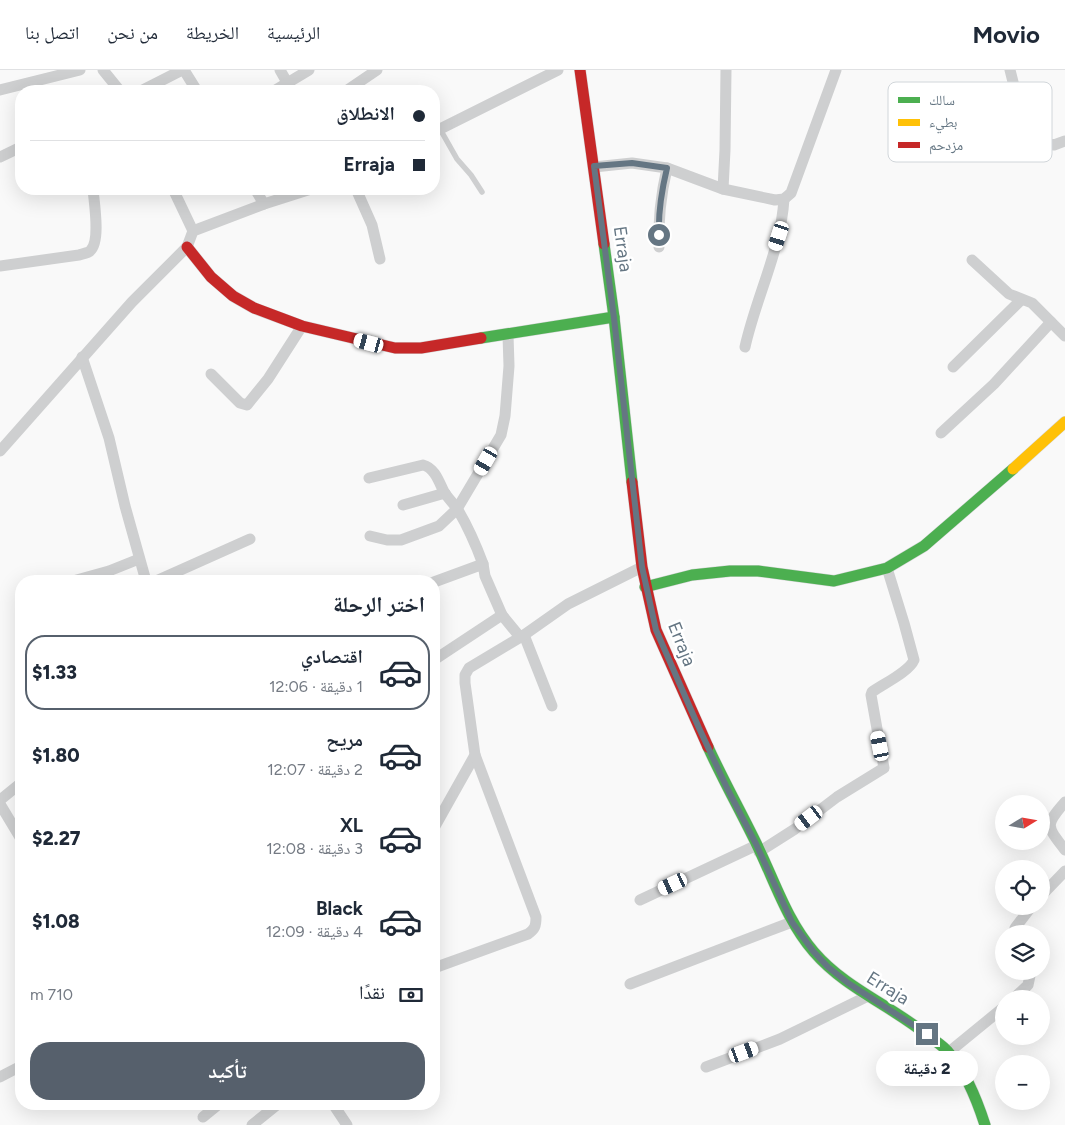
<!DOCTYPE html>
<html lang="ar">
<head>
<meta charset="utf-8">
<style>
	:root { --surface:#fff; --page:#f2f2f3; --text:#1f2937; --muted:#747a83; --line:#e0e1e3; --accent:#56606c }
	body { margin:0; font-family:Figtree,"Noto Naskh Arabic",sans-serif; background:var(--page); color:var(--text); direction:rtl; height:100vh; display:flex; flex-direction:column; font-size:19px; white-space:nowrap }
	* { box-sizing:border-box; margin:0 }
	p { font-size:16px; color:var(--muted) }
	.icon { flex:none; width:28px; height:28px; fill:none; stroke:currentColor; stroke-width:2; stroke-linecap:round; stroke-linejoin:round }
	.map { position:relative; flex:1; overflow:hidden; direction:ltr }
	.panel { position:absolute; left:15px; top:505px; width:425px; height:535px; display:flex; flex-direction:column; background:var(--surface); border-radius:20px; box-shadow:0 5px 20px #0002; direction:rtl }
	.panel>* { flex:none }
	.top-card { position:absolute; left:15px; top:15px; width:425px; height:110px; border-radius:20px; box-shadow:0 5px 20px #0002; direction:rtl; display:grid; align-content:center; height:110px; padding:0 15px; background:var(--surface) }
	.needle { width:32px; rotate:79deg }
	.buttons { position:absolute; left:995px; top:725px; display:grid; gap:10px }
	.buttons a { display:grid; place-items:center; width:55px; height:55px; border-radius:50%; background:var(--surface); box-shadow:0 5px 20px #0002; font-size:25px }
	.end { position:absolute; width:22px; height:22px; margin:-11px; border:6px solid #657683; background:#fff; box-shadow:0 0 0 2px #fff }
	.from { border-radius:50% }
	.bubble { position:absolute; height:35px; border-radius:18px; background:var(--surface); box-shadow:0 5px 20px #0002; font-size:16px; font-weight:800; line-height:35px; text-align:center; direction:rtl }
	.car { position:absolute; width:15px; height:30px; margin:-15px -8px; border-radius:6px; box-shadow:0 0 4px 1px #0007; background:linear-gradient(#fff 24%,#345 0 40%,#fff 0 76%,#345 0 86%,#fff 0) }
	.top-card b { display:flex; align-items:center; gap:18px; height:48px; font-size:19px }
	.top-card b+b { border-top:1px solid var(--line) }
	.top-card i { width:12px; height:12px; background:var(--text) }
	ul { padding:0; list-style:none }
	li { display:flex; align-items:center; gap:15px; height:75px; margin:0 10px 8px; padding:0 5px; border:2px solid transparent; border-radius:20px }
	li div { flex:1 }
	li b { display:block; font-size:19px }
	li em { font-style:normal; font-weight:800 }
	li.active { border-color:var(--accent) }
	li>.icon { width:45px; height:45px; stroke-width:1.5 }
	h2 { padding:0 15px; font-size:22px; line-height:60px }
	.pay { display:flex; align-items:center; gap:12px; height:55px; padding:0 15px; font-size:19px }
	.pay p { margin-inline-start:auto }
	.action { display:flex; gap:10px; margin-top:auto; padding:10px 15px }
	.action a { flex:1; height:58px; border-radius:20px; background:var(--accent); color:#fff; font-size:20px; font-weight:800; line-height:58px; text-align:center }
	header { display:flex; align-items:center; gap:30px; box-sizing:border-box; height:70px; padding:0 25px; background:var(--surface); border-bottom:1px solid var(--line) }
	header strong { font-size:24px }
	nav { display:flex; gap:28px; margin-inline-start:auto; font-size:18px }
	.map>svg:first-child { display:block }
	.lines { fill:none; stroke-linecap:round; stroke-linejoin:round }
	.fast-casing { stroke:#d5d6d7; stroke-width:12 }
	.slow-casing { stroke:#d5d6d7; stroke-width:12 }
	.jam-casing { stroke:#d5d6d7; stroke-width:12 }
	.lane { stroke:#cecfd0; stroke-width:5.5 }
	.street { stroke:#cecfd0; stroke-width:11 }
	.fast { stroke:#4caf50; stroke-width:11 }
	.slow { stroke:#ffc107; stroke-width:11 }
	.jam { stroke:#c62828; stroke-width:11 }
	.route { stroke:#657683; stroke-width:6 }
	.labels { text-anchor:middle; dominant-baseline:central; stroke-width:5; stroke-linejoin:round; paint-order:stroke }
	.street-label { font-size:18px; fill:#657683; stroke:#fff }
	.key { fill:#fff; stroke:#d1d6da; stroke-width:1 }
	.key-label { font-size:14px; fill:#657683 }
</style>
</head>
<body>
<header>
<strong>Movio</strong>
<nav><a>الرئيسية</a><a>الخريطة</a><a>من نحن</a><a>اتصل بنا</a></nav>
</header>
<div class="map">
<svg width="1065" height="1055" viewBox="0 0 1065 1055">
	<rect width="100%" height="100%" fill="#f9f9f9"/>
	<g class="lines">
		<defs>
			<g id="fast">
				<path d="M604 174 614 247 632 412"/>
				<path d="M481 268 614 247"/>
				<path d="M645 517 692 505 730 501H758L834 511 887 498 924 476 1013 399"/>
				<path d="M708 677C723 710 741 742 757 775 775 812 787 851 814 882 845 918 890 935 927 965 935 971 944 976 950 984 967 1004 977 1030 985 1055"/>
			</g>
			<path id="slow" d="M1013 399 1065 352"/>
			<g id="jam">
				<path d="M580 0 604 174"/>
				<path d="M187 177 211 207 233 226 254 238 302 256 395 278H421L481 268"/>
				<path d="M632 412 642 497 656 560 708 677"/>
			</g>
		</defs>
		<use href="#fast" class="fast-casing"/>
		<use href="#slow" class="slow-casing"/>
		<use href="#jam" class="jam-casing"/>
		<path class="lane" d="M440 59 457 89 471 105 482 122"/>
		<g class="street">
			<path d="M103 0 120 21"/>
			<path d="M184 0 197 21"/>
			<path d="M280 0 292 21"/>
			<path d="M1010 0 1021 44 1027 56 1048 74 1054 75 1065 71"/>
			<path d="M0 20 80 0"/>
			<path d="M141 21 182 0"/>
			<path d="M274 21 309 0"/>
			<path d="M346 21 377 0"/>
			<path d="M434 62 558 0"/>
			<path d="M0 87 21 77"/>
			<path d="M594 97 632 93 667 98 723 119 775 130 784 129 791 123 836 0"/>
			<path d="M173 119 193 161"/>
			<path d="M255 119 264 134"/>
			<path d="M356 119 372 155 380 189"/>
			<path d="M723 119 725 80 726 0"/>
			<path d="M659 177C658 150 661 124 667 98"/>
			<path d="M972 190 1009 224 1032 233 1065 266"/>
			<path d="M0 196 79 185C82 184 88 183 90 181 101 172 94 132 93 119"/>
			<path d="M745 277C756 227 781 180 784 129"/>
			<path d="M82 287 109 368 125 436 146 511"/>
			<path d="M953 297 1021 230"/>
			<path d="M211 304 240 333 247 335 268 309 302 256"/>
			<path d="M941 363 994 314 1051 252"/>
			<path d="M0 381 132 232 187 177 193 161 264 134 311 119"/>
			<path d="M369 408 423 395C435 398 439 412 444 422 448 428 454 434 458 440 468 457 476 475 483 494"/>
			<path d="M403 435 445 423"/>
			<path d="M370 466 387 470H401L439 456 457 439 501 365 505 346 509 296 508 265"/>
			<path d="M73 511 109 501 139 489"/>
			<path d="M156 511 250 469"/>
			<path d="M434 512 483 494 485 506 502 545 520 567"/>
			<path d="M524 565 552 636"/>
			<path d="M434 590 502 545"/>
			<path d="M0 730 21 713"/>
			<path d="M1065 732C1044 756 1047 756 1065 780"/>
			<path d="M0 734 21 769"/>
			<path d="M434 758 475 685 465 613V605L469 598 524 565 568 534 642 497"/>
			<path d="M759 782 795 759 837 727 884 698 871 625 872 622C883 614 909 602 914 590L904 553 887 498"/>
			<path d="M1041 826 1065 801"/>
			<path d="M640 830 757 775"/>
			<path d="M1014 864 1015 858 1032 836"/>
			<path d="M434 898 528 864C535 859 536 856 536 847L475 685"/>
			<path d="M630 914 792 852"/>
			<path d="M1013 929 1028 915 1031 901"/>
			<path d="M949 982 1004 937"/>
			<path d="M706 997 780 969 868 926"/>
			<path d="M0 1007 21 996"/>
			<path d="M333 1034 347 1055"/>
			<path d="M203 1047 219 1034"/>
			<path d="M252 1055 278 1034"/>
		</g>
		<use href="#fast" class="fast"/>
		<use href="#slow" class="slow"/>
		<use href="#jam" class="jam"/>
	</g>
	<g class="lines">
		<path class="route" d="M659 165C658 143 662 119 667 98L632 93 594 96 614 248 642 497 656 560 699 658 727 718 756 774 792 852 813 881 828 897 848 913 927 964"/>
	</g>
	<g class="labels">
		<g class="street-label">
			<text transform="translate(623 179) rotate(82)">Erraja</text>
			<text transform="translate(682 574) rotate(68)">Erraja</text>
			<text transform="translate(888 918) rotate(32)">Erraja</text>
		</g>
	</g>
	<rect x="888" y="12" width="164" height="80" rx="8" class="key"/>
	<rect x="898" y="27" width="22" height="6" fill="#4caf50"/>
	<rect x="898" y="49" width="22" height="7" fill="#ffc107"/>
	<rect x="898" y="72" width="22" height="6" fill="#c62828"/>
	<g class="key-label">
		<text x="929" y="35">سالك</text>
		<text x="929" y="57">بطيء</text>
		<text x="929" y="80">مزدحم</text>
	</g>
</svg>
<div class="buttons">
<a><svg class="needle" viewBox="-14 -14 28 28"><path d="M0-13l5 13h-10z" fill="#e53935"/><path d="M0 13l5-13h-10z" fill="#747a83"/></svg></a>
<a><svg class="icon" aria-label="locate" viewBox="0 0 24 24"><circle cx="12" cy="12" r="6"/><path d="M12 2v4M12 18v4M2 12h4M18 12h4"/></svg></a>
<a><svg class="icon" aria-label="layers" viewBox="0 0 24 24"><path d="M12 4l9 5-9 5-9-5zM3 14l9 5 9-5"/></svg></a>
<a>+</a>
<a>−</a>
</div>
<i class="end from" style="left:659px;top:165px"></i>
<i class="end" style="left:927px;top:964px"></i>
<div class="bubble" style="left:876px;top:981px;width:102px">2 دقيقة</div>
<i class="car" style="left:779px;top:166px;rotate:198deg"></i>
<i class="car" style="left:369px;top:273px;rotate:285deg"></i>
<i class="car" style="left:486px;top:391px;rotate:210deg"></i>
<i class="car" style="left:880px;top:676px;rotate:349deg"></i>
<i class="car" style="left:809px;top:748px;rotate:233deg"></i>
<i class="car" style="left:673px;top:814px;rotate:245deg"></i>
<i class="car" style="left:744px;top:982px;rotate:70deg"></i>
<div class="top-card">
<b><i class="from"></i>الانطلاق</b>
<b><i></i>Erraja</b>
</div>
<section class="panel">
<h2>اختر الرحلة</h2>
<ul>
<li class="active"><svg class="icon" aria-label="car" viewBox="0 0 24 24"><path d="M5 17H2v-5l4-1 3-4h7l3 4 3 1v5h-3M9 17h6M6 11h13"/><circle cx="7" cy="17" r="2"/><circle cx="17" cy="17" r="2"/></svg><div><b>اقتصادي</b><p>1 دقيقة · 12:06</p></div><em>$1.33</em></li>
<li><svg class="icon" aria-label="car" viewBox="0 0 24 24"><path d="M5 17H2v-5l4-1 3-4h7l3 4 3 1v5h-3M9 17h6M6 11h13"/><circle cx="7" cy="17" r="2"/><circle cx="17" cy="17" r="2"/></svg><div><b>مريح</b><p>2 دقيقة · 12:07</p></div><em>$1.80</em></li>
<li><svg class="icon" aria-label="car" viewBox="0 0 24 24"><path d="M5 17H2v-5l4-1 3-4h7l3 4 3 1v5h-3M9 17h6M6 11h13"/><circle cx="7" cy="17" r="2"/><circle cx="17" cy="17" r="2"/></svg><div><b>XL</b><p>3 دقيقة · 12:08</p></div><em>$2.27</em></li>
<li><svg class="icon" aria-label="car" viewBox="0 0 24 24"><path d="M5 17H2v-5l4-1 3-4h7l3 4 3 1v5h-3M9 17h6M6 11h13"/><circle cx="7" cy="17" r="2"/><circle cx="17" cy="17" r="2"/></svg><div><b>Black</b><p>4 دقيقة · 12:09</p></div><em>$1.08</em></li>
</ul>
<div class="pay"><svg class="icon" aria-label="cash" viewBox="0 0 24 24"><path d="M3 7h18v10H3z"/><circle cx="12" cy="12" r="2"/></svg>نقدًا<p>710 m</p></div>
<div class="action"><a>تأكيد</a></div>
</section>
</div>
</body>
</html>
